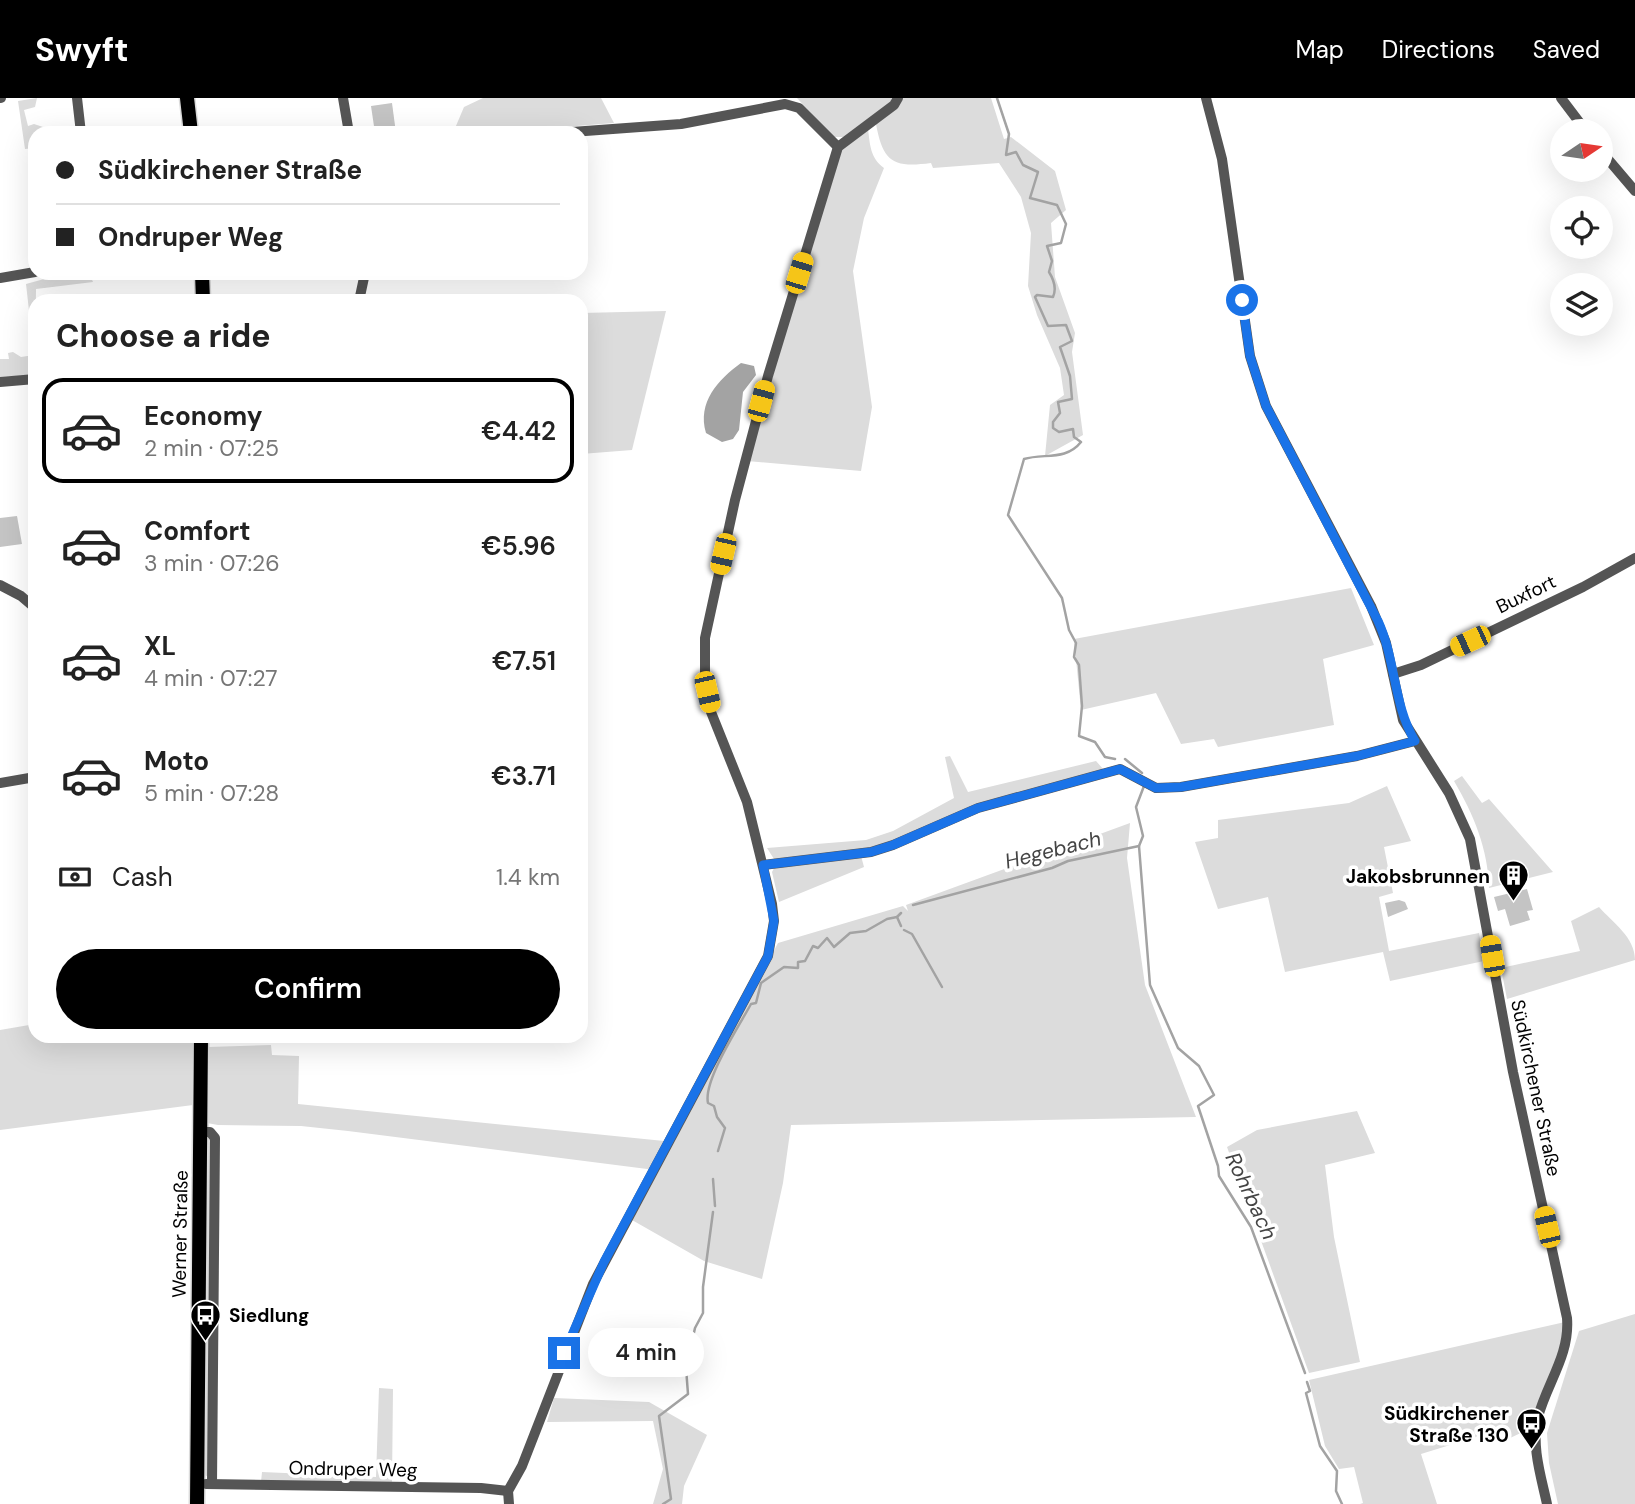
<!DOCTYPE html>
<html lang="en">
<head>
<meta charset="utf-8">
<style>
	:root { --surface:#fff; --page:#f2f2f2; --text:#222; --muted:#767676; --line:#e0e0e0; --accent:#000 }
	body { margin:0; font-family:"DM Sans",sans-serif; background:var(--page); color:var(--text); height:100vh; display:flex; flex-direction:column; font-size:26px; white-space:nowrap }
	* { box-sizing:border-box; margin:0 }
	p { font-size:23px; color:var(--muted) }
	.icon { flex:none; width:38px; height:38px; fill:none; stroke:currentColor; stroke-width:2; stroke-linecap:round; stroke-linejoin:round }
	.map { position:relative; flex:1; overflow:hidden }
	.drawer { position:absolute; left:28px; top:196px; width:560px; height:749px; display:flex; flex-direction:column; background:var(--surface); border-radius:21px; box-shadow:0 7px 28px #0002 }
	.drawer>* { flex:none }
	.top-card { position:absolute; left:28px; top:28px; width:560px; height:154px; border-radius:21px; box-shadow:0 7px 28px #0002; display:grid; align-content:center; height:154px; padding:0 28px; background:var(--surface) }
	.needle { width:46px; rotate:77deg }
	.fabs { position:absolute; left:1550px; top:21px; display:grid; gap:14px }
	.fabs a { display:grid; place-items:center; width:63px; height:63px; border-radius:50%; background:var(--surface); box-shadow:0 7px 28px #0002; font-size:35px }
	.end { position:absolute; width:32px; height:32px; margin:-16px; border:9px solid #1a73e8; background:#fff; box-shadow:0 0 0 4px #fff }
	.from { border-radius:50% }
	.bubble { position:absolute; height:49px; border-radius:24px; background:var(--surface); box-shadow:0 7px 28px #0002; font-size:23px; font-weight:600; line-height:49px; text-align:center }
	.car { position:absolute; width:21px; height:42px; margin:-21px -10px; border-radius:9px; box-shadow:0 0 5px 2px #0007; background:linear-gradient(#f5c518 24%,#345 0 40%,#f5c518 0 76%,#345 0 86%,#f5c518 0) }
	.top-card b { display:flex; align-items:center; gap:24px; height:66px; font-size:26px }
	.top-card b+b { border-top:2px solid var(--line) }
	.top-card i { width:18px; height:18px; background:var(--text) }
	ul { padding:0; list-style:none }
	li { display:flex; align-items:center; gap:21px; height:105px; margin:0 14px 10px; padding:0 14px; border:4px solid transparent; border-radius:21px }
	li div { flex:1 }
	li b { display:block; font-size:26px }
	li em { font-style:normal; font-weight:600 }
	li.selected { border-color:var(--accent) }
	li>.icon { width:63px; height:63px; stroke-width:1.5 }
	h2 { padding:0 28px; font-size:32px; line-height:84px }
	.pay { display:flex; align-items:center; gap:18px; height:77px; padding:0 28px; font-size:26px }
	.pay p { margin-inline-start:auto }
	.primary-button { display:flex; gap:14px; margin-top:auto; padding:14px 28px }
	.primary-button a { flex:1; height:80px; border-radius:42px; background:var(--accent); color:#fff; font-size:28px; font-weight:600; line-height:80px; text-align:center }
	header { display:flex; align-items:center; gap:42px; box-sizing:border-box; height:98px; padding:0 35px; background:var(--accent); color:#fff }
	header strong { font-size:33px }
	nav { display:flex; gap:38px; margin-inline-start:auto; font-size:24px }
	.map>svg:first-child { display:block }
	.green { fill:#dcdcdc }
	.water { fill:#a3a3a3 }
	.lines { fill:none; stroke-linecap:round; stroke-linejoin:round }
	.stream { stroke:#a3a3a3; stroke-width:2.5 }
	.building { fill:#c4c4c4 }
	.major-casing { stroke:#dbdbdb; stroke-width:17 }
	.minor { stroke:#555; stroke-width:10 }
	.major { stroke:#000; stroke-width:14 }
	.route { stroke:#1a73e8; stroke-width:9 }
	.labels { text-anchor:middle; dominant-baseline:central; stroke-width:7; stroke-linejoin:round; paint-order:stroke }
	.street-label { font-size:19px; fill:#000; stroke:#fff }
	.poi-label { font-size:19px; font-weight:bold; fill:#000; stroke:#fff; text-anchor:end }
	.water-label { font-size:21px; font-style:italic; fill:#444; stroke:#fff }
</style>
</head>
<body>
<header>
<strong>Swyft</strong>
<nav><a>Map</a><a>Directions</a><a>Saved</a></nav>
</header>
<div class="map">
<svg width="1635" height="1406" viewBox="0 0 1635 1406">
	<rect width="100%" height="100%" fill="#fff"/>
	<g class="green">
		<path d="M37 0 35 9 24 12 28 28 34 26 43 29 45 35H35V50L25 51 18 3Z"/>
		<path d="M483 0H601L614 25 490 35H453L464 9Z"/>
		<path d="M797 0H892L890 5 846 39H833Z"/>
		<path d="M902 0H991L1004 41 1011 39 1055 73 1066 112 1051 125 1055 179 1075 235 1072 254 1083 337 1045 358 1050 307 1064 297 1060 270 1037 217 1028 188 1031 135 1021 99 999 65 933 70 931 65C893 70 883 64 876 26Z"/>
		<path d="M868 31C870 46 870 60 884 70L864 120 853 173 872 309 861 373 747 363 841 51Z"/>
		<path d="M66 175H89L93 184 36 191 35 277 0 279V261H9L8 255 13 254 21 259 34 257 26 186Z"/>
		<path d="M666 213 632 352 581 356V215Z"/>
		<path d="M1351 490 1374 547 1323 561 1334 627 1218 649 1214 641 1181 646 1156 595 1081 612 1074 541Z"/>
		<path d="M950 658 968 694 1096 663 1104 672 870 751 774 761 767 750 866 742 893 733 954 700 945 659Z"/>
		<path d="M1462 678 1482 705 1489 701 1553 774 1489 790C1488 751 1474 717 1454 683Z"/>
		<path d="M1387 688 1411 743 1384 749 1393 795 1379 799 1389 853 1479 835 1484 863 1390 883 1383 854 1285 874 1268 799 1218 811 1195 744 1218 740V722L1349 705Z"/>
		<path d="M1130 725 1127 760 1145 887 1196 1019 791 1027 783 1085 762 1181 704 1163 632 1122 655 1072 348 1033 301 1028 218 1027 207 1025 208 949 271 947 272 957 299 958 298 1006 674 1044 778 845 903 808 908 813 906 807Z"/>
		<path d="M861 758 864 769 779 804 772 774 776 767Z"/>
		<path d="M1599 809C1613 825 1635 839 1635 862L1507 901 1501 870 1580 853 1571 823Z"/>
		<path d="M35 926V938H194L193 1007 0 1032V932Z"/>
		<path d="M1357 1013 1375 1055 1325 1067 1334 1139 1360 1264 1309 1275 1227 1049 1257 1032Z"/>
		<path d="M207 1038 211 1040 210 1380 205 1377Z"/>
		<path d="M1635 1216V1406H1558L1549 1365 1547 1335 1579 1233Z"/>
		<path d="M1565 1224V1238L1531 1330 1508 1341 1505 1330 1421 1356 1437 1406H1360L1363 1405 1354 1369 1339 1371 1325 1348 1309 1282Z"/>
		<path d="M379 1290 393 1291 392 1385 261 1384 262 1374 376 1379Z"/>
		<path d="M554 1300 649 1304 707 1337 684 1388 682 1406H653L663 1371 653 1323 547 1324Z"/>
	</g>
	<path class="water" d="M741 265 754 268 756 277 743 294 739 332 733 341 722 344 706 335C697 304 718 282 741 265Z"/>
	<g class="lines">
		<g class="stream">
			<path d="M997 0 1009 36 1006 57 1016 54 1023 67 1038 74 1030 100 1057 107 1066 126 1061 145 1047 148 1052 163 1049 174C1054 182 1057 190 1053 199L1037 197 1035 199 1048 228 1066 227 1072 243 1060 249 1070 278 1072 301 1058 304 1060 315 1053 324V330L1059 334 1073 331 1074 339 1081 344C1066 363 1044 355 1024 361L1008 417 1062 500 1069 532 1076 545 1074 559 1079 567 1082 608 1079 638 1095 644 1105 659 1115 661"/>
			<path d="M1125 661 1142 675"/>
			<path d="M1139 748 1150 887 1178 950 1199 968 1214 997 1198 1008 1218 1068 1219 1078 1251 1129 1305 1275"/>
			<path d="M913 807 1052 770 1068 763 1139 748 1143 738 1136 709 1144 688"/>
			<path d="M897 819 901 828"/>
			<path d="M904 832 912 836 942 889"/>
			<path d="M718 1053 725 1030 717 1019 714 1008 708 1005C703 983 739 928 751 906L756 905 761 885 784 869 798 870V864L805 863 813 848 818 850 827 840 834 849 850 835 866 833 887 821 897 819 901 815"/>
			<path d="M713 1081 715 1108"/>
			<path d="M1307 1284 1310 1293 1306 1295 1320 1348 1337 1373 1336 1393 1342 1406"/>
			<path d="M663 1406 671 1401 659 1318 688 1296 686 1270 695 1230 703 1215V1189L713 1114"/>
		</g>
	</g>
	<g class="building">
		<path d="M392 5 396 35H375L371 8Z"/>
		<path d="M17 418 22 446 0 449V420Z"/>
		<path d="M1527 791 1533 812 1527 813 1530 822 1510 828 1505 811 1498 813 1494 799Z"/>
		<path d="M1399 802 1405 804 1408 811 1388 819 1385 805Z"/>
	</g>
	<g class="lines">
		<defs>
			<g id="major">
				<path d="M187 0 191 35"/>
				<path d="M202 175 203 203"/>
				<path d="M197 1406 201 938"/>
			</g>
		</defs>
		<use href="#major" class="major-casing"/>
		<g class="minor">
			<path d="M0 0H1"/>
			<path d="M77 0 81 35"/>
			<path d="M343 0 349 35"/>
			<path d="M1206 0 1222 61 1250 258 1266 308 1371 508 1386 545 1403 622 1449 695 1470 741 1513 974 1567 1220C1570 1257 1547 1285 1538 1319 1531 1348 1541 1378 1547 1406"/>
			<path d="M1561 0 1586 33"/>
			<path d="M558 35 681 26 785 6 799 10 838 49"/>
			<path d="M1601 53 1635 93"/>
			<path d="M0 180 35 174"/>
			<path d="M359 203 365 175"/>
			<path d="M0 284 35 281"/>
			<path d="M0 487 21 498 35 510"/>
			<path d="M1393 576 1421 567 1583 489 1635 460"/>
			<path d="M0 685 35 679"/>
			<path d="M763 767 871 754 893 747 978 710 1120 671 1156 690 1181 689 1357 658 1415 643"/>
			<path d="M200 1034H210L215 1040 212 1386"/>
			<path d="M206 1386 481 1390 508 1393"/>
			<path d="M509 1406 508 1393 522 1368 593 1186 768 858 774 823 772 806 747 704 711 614 705 574V540L735 402 768 278 838 49 894 7 898 0"/>
		</g>
		<use href="#major" class="major"/>
	</g>
	<g class="lines">
		<path class="route" d="M564 1255 604 1164 768 858 774 823 763 767 871 754 893 747 978 710 1120 671 1156 690 1181 689 1357 658 1415 643C1393 606 1396 562 1378 523L1266 308 1250 258 1242 202"/>
	</g>
	<defs>
		<symbol id="building-pin" viewBox="-11 -11 22 30"><path d="M0 17L-7.5 6A9.5 9.5 0 1 1 7.5 6Z" fill="#000" stroke="#fff"/><path d="M-4-6H4V6H1V3H-1V6H-4ZM-2.5-4.3h1.7v1.8h-1.7ZM.8-4.3h1.7v1.8H.8ZM-2.5-1h1.7V.8h-1.7ZM.8-1h1.7V.8H.8Z" fill="#fff"/></symbol>
		<symbol id="bus-pin" viewBox="-11 -11 22 30"><path d="M0 17L-7.5 6A9.5 9.5 0 1 1 7.5 6Z" fill="#000" stroke="#fff"/><path d="M-5-6H5V4H4V6H2V4H-2V6H-4V4H-5ZM-3.5-4V0h7V-4ZM-3.5 1.2v1.5H-2V1.2ZM2 1.2v1.5H3.5V1.2Z" fill="#fff"/></symbol>
	</defs>
	<g fill-rule="evenodd">
		<use href="#building-pin" x="1496" y="760" width="35" height="47"/>
		<use href="#bus-pin" x="188" y="1200" width="35" height="47"/>
		<use href="#bus-pin" x="1514" y="1308" width="35" height="47"/>
	</g>
	<g class="labels">
		<g class="street-label">
			<text transform="translate(1526 496) rotate(-26)">Buxfort</text>
			<text transform="translate(1536 990) rotate(78)">Südkirchener Straße</text>
			<text transform="translate(180 1136) rotate(-89)">Werner Straße</text>
			<text transform="translate(353 1371) rotate(1)">Ondruper Weg</text>
		</g>
		<g class="poi-label">
			<text x="1490" y="778">Jakobsbrunnen</text>
			<text x="229" y="1217" text-anchor="start">Siedlung</text>
			<text x="1509" y="1315">Südkirchener<tspan x="1509" dy="22">Straße 130</tspan></text>
		</g>
		<g class="water-label">
			<text transform="translate(1053 752) rotate(-14)">Hegebach</text>
			<text transform="translate(1251 1098) rotate(65)">Rohrbach</text>
		</g>
	</g>
</svg>
<div class="fabs">
<a><svg class="needle" viewBox="-14 -14 28 28"><path d="M0-13l5 13h-10z" fill="#e53935"/><path d="M0 13l5-13h-10z" fill="#767676"/></svg></a>
<a><svg class="icon" aria-label="locate" viewBox="0 0 24 24"><circle cx="12" cy="12" r="6"/><path d="M12 2v4M12 18v4M2 12h4M18 12h4"/></svg></a>
<a><svg class="icon" aria-label="layers" viewBox="0 0 24 24"><path d="M12 4l9 5-9 5-9-5zM3 14l9 5 9-5"/></svg></a>
</div>
<i class="end from" style="left:1242px;top:202px"></i>
<i class="end" style="left:564px;top:1255px"></i>
<div class="bubble" style="left:588px;top:1230px;width:116px">4 min</div>
<i class="car" style="left:799px;top:175px;rotate:17deg"></i>
<i class="car" style="left:761px;top:303px;rotate:15deg"></i>
<i class="car" style="left:723px;top:456px;rotate:193deg"></i>
<i class="car" style="left:1470px;top:543px;rotate:245deg"></i>
<i class="car" style="left:707px;top:594px;rotate:167deg"></i>
<i class="car" style="left:1492px;top:858px;rotate:350deg"></i>
<i class="car" style="left:1547px;top:1129px;rotate:347deg"></i>
<div class="top-card">
<b><i class="from"></i>Südkirchener Straße</b>
<b><i></i>Ondruper Weg</b>
</div>
<section class="drawer">
<h2>Choose a ride</h2>
<ul>
<li class="selected"><svg class="icon" aria-label="car" viewBox="0 0 24 24"><path d="M5 17H2v-5l4-1 3-4h7l3 4 3 1v5h-3M9 17h6M6 11h13"/><circle cx="7" cy="17" r="2"/><circle cx="17" cy="17" r="2"/></svg><div><b>Economy</b><p>2 min · 07:25</p></div><em>€4.42</em></li>
<li><svg class="icon" aria-label="car" viewBox="0 0 24 24"><path d="M5 17H2v-5l4-1 3-4h7l3 4 3 1v5h-3M9 17h6M6 11h13"/><circle cx="7" cy="17" r="2"/><circle cx="17" cy="17" r="2"/></svg><div><b>Comfort</b><p>3 min · 07:26</p></div><em>€5.96</em></li>
<li><svg class="icon" aria-label="car" viewBox="0 0 24 24"><path d="M5 17H2v-5l4-1 3-4h7l3 4 3 1v5h-3M9 17h6M6 11h13"/><circle cx="7" cy="17" r="2"/><circle cx="17" cy="17" r="2"/></svg><div><b>XL</b><p>4 min · 07:27</p></div><em>€7.51</em></li>
<li><svg class="icon" aria-label="car" viewBox="0 0 24 24"><path d="M5 17H2v-5l4-1 3-4h7l3 4 3 1v5h-3M9 17h6M6 11h13"/><circle cx="7" cy="17" r="2"/><circle cx="17" cy="17" r="2"/></svg><div><b>Moto</b><p>5 min · 07:28</p></div><em>€3.71</em></li>
</ul>
<div class="pay"><svg class="icon" aria-label="cash" viewBox="0 0 24 24"><path d="M3 7h18v10H3z"/><circle cx="12" cy="12" r="2"/></svg>Cash<p>1.4 km</p></div>
<div class="primary-button"><a>Confirm</a></div>
</section>
</div>
</body>
</html>
